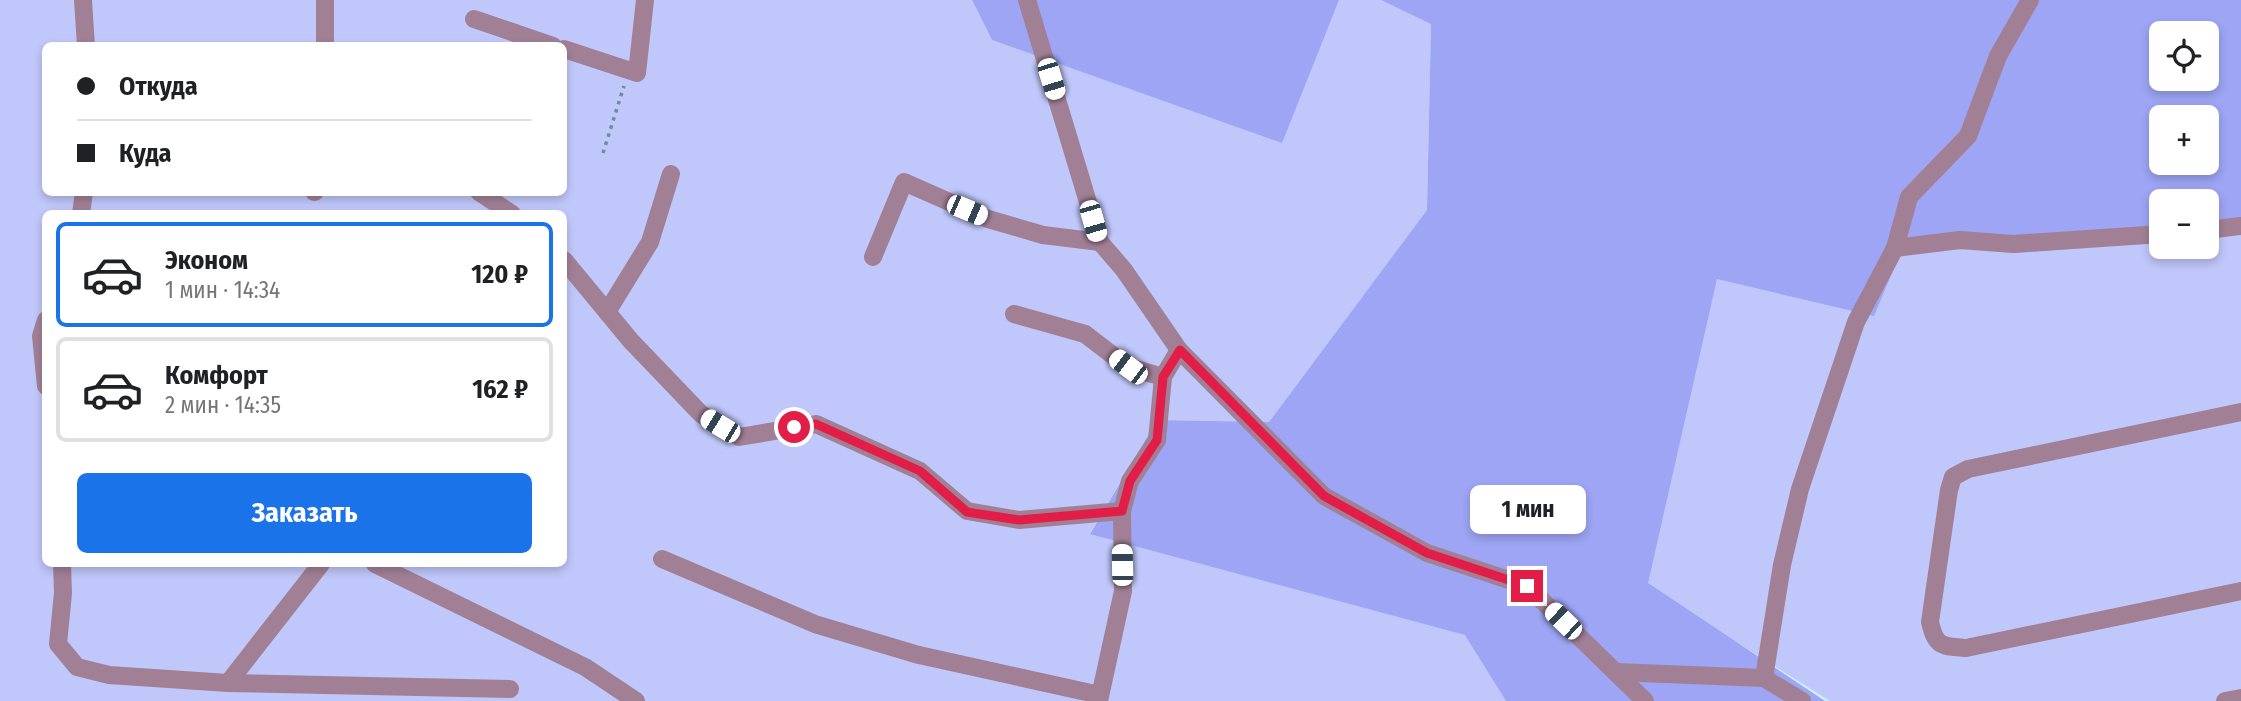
<!DOCTYPE html>
<html lang="ru">
<head>
<meta charset="utf-8">
<style>
	:root { --surface:#fff; --page:#f2f2f2; --text:#202124; --muted:#757577; --line:#e0e0e0; --accent:#1a73e8 }
	body { margin:0; font-family:"Fira Sans Condensed",sans-serif; background:var(--page); color:var(--text); height:100vh; display:flex; flex-direction:column; font-size:26px; white-space:nowrap }
	* { box-sizing:border-box; margin:0 }
	p { font-size:23px; color:var(--muted) }
	.icon { flex:none; width:38px; height:38px; fill:none; stroke:currentColor; stroke-width:2; stroke-linecap:round; stroke-linejoin:round }
	.map { position:relative; flex:1; overflow:hidden }
	.sheet { position:absolute; left:42px; top:210px; width:525px; height:357px; display:flex; flex-direction:column; background:var(--surface); border-radius:10px; box-shadow:0 4px 10px #0003 }
	.sheet>* { flex:none }
	.guide { position:absolute; left:42px; top:42px; width:525px; height:154px; border-radius:10px; box-shadow:0 4px 10px #0003; display:grid; align-content:center; height:154px; padding:0 35px; background:var(--surface) }
	.fabs { position:absolute; left:2149px; top:21px; display:grid; gap:14px }
	.fabs a { display:grid; place-items:center; width:70px; height:70px; border-radius:10px; background:var(--surface); box-shadow:0 4px 10px #0003; font-size:35px }
	.end { position:absolute; width:32px; height:32px; margin:-16px; border:9px solid #e11d48; background:#fff; box-shadow:0 0 0 4px #fff }
	.from { border-radius:50% }
	.bubble { position:absolute; height:49px; border-radius:10px; background:var(--surface); box-shadow:0 4px 10px #0003; font-size:23px; font-weight:700; line-height:49px; text-align:center }
	.car { position:absolute; width:21px; height:42px; margin:-21px -10px; border-radius:9px; box-shadow:0 0 5px 2px #0007; background:linear-gradient(#fff 24%,#345 0 40%,#fff 0 76%,#345 0 86%,#fff 0) }
	.guide b { display:flex; align-items:center; gap:24px; height:66px; font-size:26px }
	.guide b+b { border-top:2px solid var(--line) }
	.guide i { width:18px; height:18px; background:var(--text) }
	ul { padding:12px 0 0; list-style:none }
	li { display:flex; align-items:center; gap:21px; height:105px; margin:0 14px 10px; padding:0 21px; border:4px solid var(--line); border-radius:10px }
	li div { flex:1 }
	li b { display:block; font-size:26px }
	li em { font-style:normal; font-weight:700 }
	li.active { border-color:var(--accent) }
	li>.icon { width:63px; height:63px; stroke-width:1.5 }
	.action { display:flex; gap:14px; margin-top:auto; padding:14px 35px }
	.action a { flex:1; height:80px; border-radius:10px; background:var(--accent); color:#fff; font-size:28px; font-weight:700; line-height:80px; text-align:center }
	.map>svg:first-child { display:block }
	.green { fill:#c0c7fa; fill-rule:evenodd }
	.forest { fill:#9da5f4; fill-rule:evenodd }
	.lines { fill:none; stroke-linecap:round; stroke-linejoin:round }
	.path { stroke:#6f8d96; stroke-width:3.5; stroke-dasharray:3.5 5; stroke-linecap:butt }
	.minor { stroke:#a18096; stroke-width:18 }
	.route { stroke:#e11d48; stroke-width:9 }
</style>
</head>
<body>
<div class="map">
<svg width="2241" height="701" viewBox="0 0 2241 701">
	<rect width="100%" height="100%" fill="#cceff9"/>
	<g class="green">
		<path d="M0 0H972L992 40 1281 142 1339 0H1381L1431 23 1427 210 1269 422 1157 420 1090 533 1466 635 1506 701H0ZM46 46H564V192H46ZM46 214H564V564H46Z"/>
		<path d="M2241 235V701H1830L1641 582 1717 278 1873 315 1900 254 1960 247 2018 253 2161 242V247H2207V238Z"/>
	</g>
	<g class="forest">
		<path d="M972 0H1339L1282 143 992 40Z"/>
		<path d="M1381 0H2241V224L2207 238V201H2161V242L2018 253 1960 247 1900 254 1874 316 1717 279 1648 583 1825 701H1506L1465 635 1090 534 1157 420 1269 422 1427 210 1431 24ZM2161 33H2207V79H2161ZM2161 117H2207V163H2161Z"/>
	</g>
	<g class="lines">
		<path class="path" d="M603 153 624 86"/>
		<g class="minor">
			<path d="M83 0 86 46"/>
			<path d="M325 0V46"/>
			<path d="M1027 0 1100 242 1124 270 1179 350 1324 496 1427 553 1527 586 1645 701"/>
			<path d="M474 19 553 46"/>
			<path d="M564 49 637 73 645 0"/>
			<path d="M314 192H315"/>
			<path d="M479 192 512 214"/>
			<path d="M81 214 84 192"/>
			<path d="M2207 230 2241 226"/>
			<path d="M1895 248 1909 197 1968 136 1998 56 2030 0"/>
			<path d="M873 257 904 182 988 219 1043 235 1100 242"/>
			<path d="M564 260 631 341 701 414 739 437 816 424 920 471 967 511 1019 520 1122 511"/>
			<path d="M607 312 650 242 671 174"/>
			<path d="M1014 314 1085 334 1128 367 1163 377 1179 350"/>
			<path d="M46 320 41 336 46 386"/>
			<path d="M2241 412 1968 469 1953 477 1949 490 1930 622C1936 647 1941 646 1966 648L2241 591"/>
			<path d="M662 559 815 624 919 655 1100 695"/>
			<path d="M62 564 63 593 58 644 77 667 109 675 228 683 510 689"/>
			<path d="M375 564 585 667 636 701"/>
			<path d="M1616 672 1764 678 1802 701"/>
			<path d="M1764 678 1782 565 1800 489 1856 322 1895 248 1960 240 2013 244 2161 234"/>
			<path d="M228 683 321 564"/>
			<path d="M1099 701 1123 591 1122 511 1130 481 1157 440 1163 377"/>
			<path d="M2225 701 2241 698"/>
		</g>
	</g>
	<g class="lines">
		<path class="route" d="M794 427 816 424 920 471 967 512 1019 520 1122 511 1130 481 1157 440 1163 377 1180 350 1324 496 1427 553 1527 586"/>
	</g>
</svg>
<div class="fabs">
<a><svg class="icon" aria-label="locate" viewBox="0 0 24 24"><circle cx="12" cy="12" r="6"/><path d="M12 2v4M12 18v4M2 12h4M18 12h4"/></svg></a>
<a>+</a>
<a>−</a>
</div>
<i class="end from" style="left:794px;top:427px"></i>
<i class="end" style="left:1527px;top:586px"></i>
<div class="bubble" style="left:1470px;top:485px;width:116px">1 мин</div>
<i class="car" style="left:1051px;top:79px;rotate:163deg"></i>
<i class="car" style="left:967px;top:210px;rotate:113deg"></i>
<i class="car" style="left:1093px;top:221px;rotate:164deg"></i>
<i class="car" style="left:1128px;top:367px;rotate:307deg"></i>
<i class="car" style="left:720px;top:426px;rotate:301deg"></i>
<i class="car" style="left:1122px;top:565px;rotate:359deg"></i>
<i class="car" style="left:1563px;top:621px;rotate:314deg"></i>
<div class="guide">
<b><i class="from"></i>Откуда</b>
<b><i></i>Куда</b>
</div>
<section class="sheet">
<ul>
<li class="active"><svg class="icon" aria-label="car" viewBox="0 0 24 24"><path d="M5 17H2v-5l4-1 3-4h7l3 4 3 1v5h-3M9 17h6M6 11h13"/><circle cx="7" cy="17" r="2"/><circle cx="17" cy="17" r="2"/></svg><div><b>Эконом</b><p>1 мин · 14:34</p></div><em>120 ₽</em></li>
<li><svg class="icon" aria-label="car" viewBox="0 0 24 24"><path d="M5 17H2v-5l4-1 3-4h7l3 4 3 1v5h-3M9 17h6M6 11h13"/><circle cx="7" cy="17" r="2"/><circle cx="17" cy="17" r="2"/></svg><div><b>Комфорт</b><p>2 мин · 14:35</p></div><em>162 ₽</em></li>
</ul>
<div class="action"><a>Заказать</a></div>
</section>
</div>
</body>
</html>
